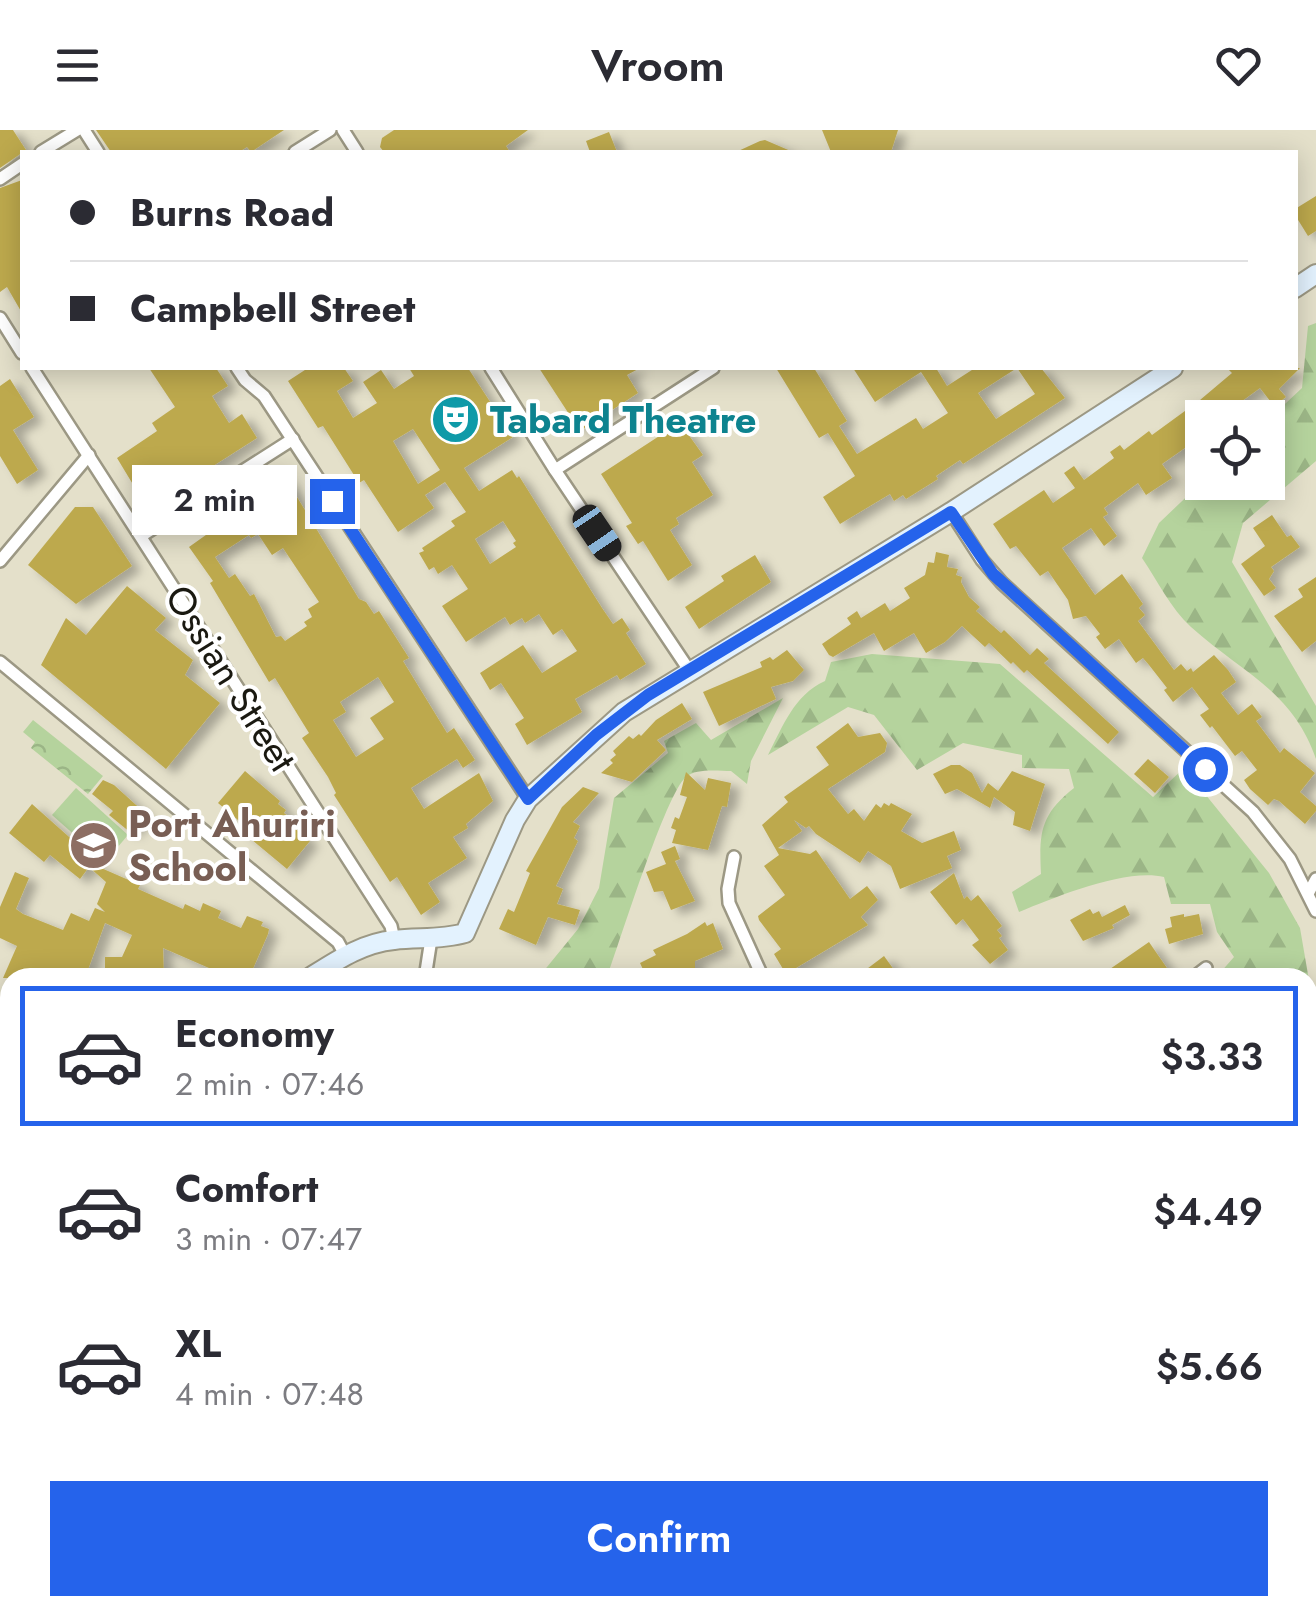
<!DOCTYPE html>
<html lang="en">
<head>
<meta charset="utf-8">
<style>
	:root { --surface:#fff; --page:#f2f2f3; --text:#2b2b33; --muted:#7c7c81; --line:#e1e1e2; --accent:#2563eb }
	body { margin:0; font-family:Jost,sans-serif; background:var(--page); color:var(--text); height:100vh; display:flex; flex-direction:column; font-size:38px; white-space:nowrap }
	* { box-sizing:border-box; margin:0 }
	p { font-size:32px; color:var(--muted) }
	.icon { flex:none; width:55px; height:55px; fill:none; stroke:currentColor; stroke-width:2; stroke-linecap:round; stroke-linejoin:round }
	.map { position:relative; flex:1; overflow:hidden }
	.sheet { position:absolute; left:0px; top:838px; width:1318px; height:648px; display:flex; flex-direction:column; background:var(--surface); border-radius:30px 30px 0 0; box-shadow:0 5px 25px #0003 }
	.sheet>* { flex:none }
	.top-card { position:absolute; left:20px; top:20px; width:1278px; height:220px; border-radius:0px; box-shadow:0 5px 25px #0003; display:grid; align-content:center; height:220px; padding:0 50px; background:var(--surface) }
	.tools { position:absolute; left:1185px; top:270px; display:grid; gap:20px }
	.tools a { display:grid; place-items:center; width:100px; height:100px; border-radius:0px; background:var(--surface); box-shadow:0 5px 25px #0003; font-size:50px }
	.end { position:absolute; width:45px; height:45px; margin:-22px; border:12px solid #2563eb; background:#fff; box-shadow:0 0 0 5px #fff }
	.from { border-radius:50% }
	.bubble { position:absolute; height:70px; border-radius:0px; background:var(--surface); box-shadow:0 5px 25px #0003; font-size:32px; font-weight:600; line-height:70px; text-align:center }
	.car { position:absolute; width:30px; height:60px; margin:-30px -15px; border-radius:12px; box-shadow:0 0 8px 2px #0007; background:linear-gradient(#222 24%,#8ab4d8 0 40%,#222 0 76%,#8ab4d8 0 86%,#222 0) }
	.top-card b { display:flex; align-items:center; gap:35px; height:95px; font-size:38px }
	.top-card b+b { border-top:2px solid var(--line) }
	.top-card i { width:25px; height:25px; background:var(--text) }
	ul { padding:18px 0 0; list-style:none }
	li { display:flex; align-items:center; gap:30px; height:140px; margin:0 20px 15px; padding:0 30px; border:5px solid transparent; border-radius:0px }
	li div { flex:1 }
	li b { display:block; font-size:38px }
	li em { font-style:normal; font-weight:600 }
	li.current { border-color:var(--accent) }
	li>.icon { width:90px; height:90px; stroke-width:1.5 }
	.cta { display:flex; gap:20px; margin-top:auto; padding:20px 50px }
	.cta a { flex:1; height:115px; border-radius:0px; background:var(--accent); color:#fff; font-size:40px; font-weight:600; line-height:115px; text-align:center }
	header { display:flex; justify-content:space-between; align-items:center; height:130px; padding:0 50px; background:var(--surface); font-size:45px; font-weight:600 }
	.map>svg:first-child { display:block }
	.forest { fill:url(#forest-firs) }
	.park { fill:url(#park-crowns) }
	.pitch { fill:#b5d39d }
	.building { fill:#bda94e; fill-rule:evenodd; filter:url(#shadow) }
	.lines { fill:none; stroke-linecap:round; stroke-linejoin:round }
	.street-casing { stroke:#9c9884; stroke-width:16 }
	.secondary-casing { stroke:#9c9884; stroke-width:22 }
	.street { stroke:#fff; stroke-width:11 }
	.secondary { stroke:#e3f2fe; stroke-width:18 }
	.route { stroke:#2563eb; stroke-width:12 }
	.labels { text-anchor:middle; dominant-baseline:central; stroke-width:8; stroke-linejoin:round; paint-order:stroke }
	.culture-label { font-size:38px; font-weight:bold; fill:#0d838f; stroke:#fff; text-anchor:start }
	.street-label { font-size:38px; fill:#1a1911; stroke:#fff }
	.education-label { font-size:38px; font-weight:bold; fill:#785e54; stroke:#fff; text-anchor:start }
</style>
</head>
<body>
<header><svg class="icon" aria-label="menu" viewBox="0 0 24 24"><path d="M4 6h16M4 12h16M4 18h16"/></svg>Vroom<svg class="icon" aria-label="heart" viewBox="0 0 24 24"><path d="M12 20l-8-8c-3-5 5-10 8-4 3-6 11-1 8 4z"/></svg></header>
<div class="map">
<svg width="1316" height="1483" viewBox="0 0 1316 1483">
	<defs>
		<pattern id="forest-firs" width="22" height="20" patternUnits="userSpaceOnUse" patternTransform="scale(2.5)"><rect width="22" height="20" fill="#b5d39d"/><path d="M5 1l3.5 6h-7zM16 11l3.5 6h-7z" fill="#9bb586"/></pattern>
		<pattern id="park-crowns" width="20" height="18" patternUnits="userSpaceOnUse" patternTransform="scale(2.5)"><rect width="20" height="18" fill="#b5d39d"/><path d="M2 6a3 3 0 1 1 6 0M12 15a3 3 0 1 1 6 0" fill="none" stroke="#9bb586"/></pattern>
		<filter id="shadow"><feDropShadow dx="9" dy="5" stdDeviation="5" flood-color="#0004"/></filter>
	</defs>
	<rect width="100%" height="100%" fill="#e4e0ca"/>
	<g class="forest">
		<path d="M1316 193V331L1243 393 1232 432 1316 576V629C1292 560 1242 543 1191 497 1171 479 1157 450 1142 428L1159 393 1202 352H1268V290L1302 258 1308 196Z"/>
		<path d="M872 524 1000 534 1153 667 1184 638 1269 743 1300 798 1316 891 1314 1168 1308 1170V848L1221 847 1219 844 1234 827 1217 802 1210 774H1171L1164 747C1125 738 1056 767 1019 782L1012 762 1041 744C1039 703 1040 685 1074 658L1069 639 1022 638V625L963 613 917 640 874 585 848 577 768 625C783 596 794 565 825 551L831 532Z"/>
		<path d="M783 568 751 631 747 654 731 641C718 641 696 638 686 647 666 663 619 814 607 847L538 848 578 799 599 758 614 668 668 623 664 611 696 593 711 610Z"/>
		<path d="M0 1216 10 1223V1310L0 1315Z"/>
	</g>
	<path class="park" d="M33 590 103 646 88 664 31 618 35 612 23 602Z"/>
	<path class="pitch" d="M76 658 128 705 105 732 52 685Z"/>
	<g class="building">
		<path d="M0 0H13L26 20 0 38Z"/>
		<path d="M96 0H284L251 22 247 17 239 22H111Z"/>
		<path d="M394 0H528L506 16 510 22H384L380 17 382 8Z"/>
		<path d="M822 0H898L891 22H831Z"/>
		<path d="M609 2 617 22H590L586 11Z"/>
		<path d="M765 10 793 22H736L760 11Z"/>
		<path d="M22 50V183L7 157 0 162V58Z"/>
		<path d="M1316 66V101L1308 106 1295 85V79Z"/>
		<path d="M149 238H216L228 256 212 266 229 293 242 284 257 308 155 373 143 371 117 328 157 301 152 293 175 277Z"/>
		<path d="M308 238H344L353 251 337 261 353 288 377 273 363 252 381 240 394 259 414 246 409 238H468L513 307 464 338 479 361 512 340 517 348 519 346 602 478 613 494 622 488 630 500 626 503 646 534 620 550 617 545 575 569 582 582 527 615 515 594 524 588 501 553 490 560 480 543 523 515 542 543 577 521 562 499 553 505 539 484 525 493 522 488 510 495 505 487 466 512 442 476 468 459 452 435 438 444 434 437 429 440 419 423 424 421 422 418 455 396 451 391 466 382 445 352 425 365 434 378 398 402 364 350 359 353 323 296 318 298 288 251ZM413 299 440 340 418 354 393 311ZM503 391 516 411 513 413 516 417 490 434 475 409Z"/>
		<path d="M539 238H640L627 245 638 263 580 301Z"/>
		<path d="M776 238H814L847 291 839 296 857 324 916 288 923 299 948 283 921 242 875 272 853 238H936L947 256 975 238H1041L1065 268 963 334 960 330 936 346 938 349 906 369 903 365 894 371 890 364 840 394 823 367 855 346 828 303 819 308ZM1017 238 1035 264 996 289 978 263Z"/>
		<path d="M1227 238H1300L1279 259 1286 267 1274 276 1260 258 1238 274 1248 288H1202V306L1162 334 1172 348 1146 365 1138 353 1104 378 1108 384 1103 387 1117 406 1104 416 1091 398 1062 418 1095 465 1122 444 1143 474 1139 478 1145 485 1138 491 1174 540 1181 534 1187 541 1191 538 1193 542 1214 525 1228 540 1236 552 1221 563 1238 585 1252 574 1262 587 1256 591 1280 623 1284 618 1315 643 1300 662 1316 676V681L1305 694 1279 671 1274 669 1268 675 1250 659 1244 650 1257 640 1242 621 1235 626 1212 596 1210 598 1200 585 1209 579 1192 557 1173 572 1164 560 1167 558 1149 535 1143 528 1136 533 1119 509 1105 519 1096 507 1100 504 1086 486 1073 489 1068 470 1048 441 1040 446 1016 416 1010 419 993 394 1044 360 1053 373 1075 358 1064 343 1074 336 1084 350 1114 328 1110 322 1120 315 1124 320 1149 301 1152 305 1200 270 1232 243Z"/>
		<path d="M10 249 34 287 13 300 38 340 17 354 0 326V256Z"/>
		<path d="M683 297 703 325 692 332 713 365 676 388 679 394 670 400 692 435 668 451 643 411 638 414 626 396 632 393 601 344 670 299 673 303Z"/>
		<path d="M286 349 359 469 366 472 374 484 379 481 409 528 403 531 447 603 454 598 475 630 463 638 457 629 411 658 424 679 479 643 493 671 466 694 468 698 453 707 467 728 428 753 440 772 421 785 397 747 390 752 334 665 336 663 328 647 302 608 309 603 275 548 269 552 210 453 213 451 189 417 220 395 216 388ZM258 404 272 425 283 418 319 472 308 479 312 487 304 492 307 496 285 511 281 506 276 507 254 464 250 466 235 444 229 448 215 427 249 405 251 408ZM378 547 394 572 370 588 384 609 356 627 333 590 346 582 340 572Z"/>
		<path d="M75 377H93L132 436 76 474 28 435Z"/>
		<path d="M1272 385 1287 407 1291 405 1300 417 1271 437 1274 441 1269 449 1276 458 1264 466 1241 434 1265 416 1253 398Z"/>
		<path d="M936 422 949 425 947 437 958 439 956 445 962 447 961 452 969 467 980 477 976 481 1001 503 1004 500 1030 525 1037 518 1049 529 1044 533 1119 602 1108 614 1027 540 1024 543 1013 532 1011 534 989 513 985 517 962 496 945 512 926 523 914 503 884 521 874 503 833 527 829 525 822 514 851 494 847 488 857 481 861 488 885 473 890 481 910 468 904 458 925 445 928 432 934 433Z"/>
		<path d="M755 425 771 452 699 499 685 477 724 451 721 446Z"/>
		<path d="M1316 447V511L1302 522 1274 486 1303 467 1298 459Z"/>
		<path d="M127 456 166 488 155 500 193 530 185 545 220 573 166 639 41 535 66 488 86 505Z"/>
		<path d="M787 520 804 540 793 551 771 557 776 569 719 596 703 562 762 537 760 532 770 527 773 530Z"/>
		<path d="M682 573 692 589 657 610 666 620 632 652 601 643 613 633 610 630 616 625 613 621 629 606 633 609 639 604 641 606 656 590Z"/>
		<path d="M848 593 858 607 880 603 887 613 885 622 828 659 848 684 854 679 864 691 876 674 881 678 884 673 889 676 891 673 912 684 901 701 922 713 954 701 961 720 947 726 952 738 900 759 891 736 868 721 860 733 816 704 809 696 806 698 794 690 802 701 778 718 810 724 816 720 850 769 867 756 878 770 861 787 868 795 786 844 774 824 781 819 759 790 758 786 785 765 764 736 779 725 762 695 788 672 784 667 829 635 816 617Z"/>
		<path d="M1148 629 1169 647 1155 663 1134 644Z"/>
		<path d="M951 635H960L972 643 982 663 988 653 998 661 1012 641 1045 654 1030 701 1013 695 1015 682 994 667 990 678 957 659 945 664 933 644Z"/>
		<path d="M245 641 280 671 278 674 286 680 284 683 294 691 291 695 310 711 287 739 240 700 245 696 218 673Z"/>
		<path d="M686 642 705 660 708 648 731 653 727 677 722 676 708 720 672 713 676 700 671 698 675 687 679 689 687 667 680 665Z"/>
		<path d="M103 650 114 655 146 684 131 703 109 685 113 681 92 664Z"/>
		<path d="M583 657 599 663 573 692 580 696 574 708 578 711 556 756 563 759 557 774 580 780 575 795 548 787 536 815 499 799 508 779 514 782 530 743 526 741 562 677Z"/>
		<path d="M32 674 95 730 92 734 140 755 138 759 183 779 185 774 200 781 203 773 221 781 218 788 241 798 247 786 263 792 261 796 269 799 268 804 249 848H232L163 818 164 848H105V827H122L132 805 105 793 85 848H3L17 816 0 808V777L15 742 29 748 16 779 23 784 63 800 71 783 89 791 95 778 105 782 97 774 106 752 89 737 80 749 50 725 44 732 9 703Z"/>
		<path d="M675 716 680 729 675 731 695 771 671 780 663 761 654 762 646 742 666 734 661 722Z"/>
		<path d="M954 743 964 769 967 766 971 771 978 765 1002 796 997 800 1002 806 999 808 1008 820 990 834 972 815 979 810 963 789 956 795 930 762Z"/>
		<path d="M1125 775 1130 785 1112 795 1114 798 1083 811 1070 790 1090 779 1093 784 1099 781 1102 787Z"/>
		<path d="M1184 784V787L1199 784 1203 804 1169 814 1165 799 1172 797 1170 787Z"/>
		<path d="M705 792 707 796 713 793 723 819 695 831V848H647L640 833 656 825 653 820 687 804Z"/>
		<path d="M1149 812 1169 841 1161 848H1097Z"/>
		<path d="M884 826 900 848H855Z"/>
	</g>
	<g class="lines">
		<defs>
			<g id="street">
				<path d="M84 0 98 22"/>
				<path d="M343 0 357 22"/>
				<path d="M41 22 77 0"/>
				<path d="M295 22 330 0"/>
				<path d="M0 49 22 34"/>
				<path d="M0 188 22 223"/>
				<path d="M32 238 391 796 394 810"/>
				<path d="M237 238 245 250 264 266 528 669"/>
				<path d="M491 238 555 340 689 540"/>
				<path d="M555 340 713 238"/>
				<path d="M951 382 982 430 1002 453 1253 682 1290 729 1316 781"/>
				<path d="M141 406 293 309"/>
				<path d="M0 431 89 325"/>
				<path d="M0 532 338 812 345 825"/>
				<path d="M734 727 728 759 729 773 763 848"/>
				<path d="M1309 762 1316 749"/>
				<path d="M425 848 431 809"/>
				<path d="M1193 848 1206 838"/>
				<path d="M224 1475 225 1483"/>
				<path d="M710 1475 711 1483"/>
				<path d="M591 1482 592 1475"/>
				<path d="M479 1483 480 1475"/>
			</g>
			<g id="secondary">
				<path d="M1295 158 1316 144"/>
				<path d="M309 848C336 831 362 813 394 810 418 807 441 810 465 803L515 690 528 669 624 582 951 382 1173 238"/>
				<path d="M0 1144 10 1134"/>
			</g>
		</defs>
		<use href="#street" class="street-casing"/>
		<use href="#secondary" class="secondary-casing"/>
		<use href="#street" class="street"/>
		<use href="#secondary" class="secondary"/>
	</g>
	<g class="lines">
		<path class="route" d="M332 371 528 669 596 605 648 565 951 382 993 444 1205 639"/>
	</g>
	<defs>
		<symbol id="theatre-disc" viewBox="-11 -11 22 22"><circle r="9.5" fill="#0f9aa8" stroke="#fff"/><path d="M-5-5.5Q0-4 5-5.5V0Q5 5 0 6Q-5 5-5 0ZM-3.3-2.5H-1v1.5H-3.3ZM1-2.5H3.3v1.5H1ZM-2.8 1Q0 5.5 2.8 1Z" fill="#fff"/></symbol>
		<symbol id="school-disc" viewBox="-11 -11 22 22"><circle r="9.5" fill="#8d6e63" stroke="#fff"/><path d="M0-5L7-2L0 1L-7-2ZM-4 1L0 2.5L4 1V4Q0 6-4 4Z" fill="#fff"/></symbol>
	</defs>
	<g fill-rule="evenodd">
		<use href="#theatre-disc" x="428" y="262" width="55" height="55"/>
		<use href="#school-disc" x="66" y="688" width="55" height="55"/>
	</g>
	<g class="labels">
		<g class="culture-label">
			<text x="490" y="289">Tabard Theatre</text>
		</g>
		<g class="street-label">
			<text transform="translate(231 548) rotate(58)">Ossian Street</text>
		</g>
		<g class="education-label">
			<text x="128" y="693">Port Ahuriri<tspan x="128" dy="44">School</tspan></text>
		</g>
	</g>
</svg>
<div class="tools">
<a><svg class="icon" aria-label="locate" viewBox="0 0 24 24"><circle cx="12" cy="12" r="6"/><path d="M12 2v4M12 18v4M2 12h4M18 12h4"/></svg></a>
</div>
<i class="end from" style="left:1205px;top:639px"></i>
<i class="end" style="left:332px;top:371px"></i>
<div class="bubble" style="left:132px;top:335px;width:165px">2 min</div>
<i class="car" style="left:597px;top:403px;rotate:146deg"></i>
<div class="top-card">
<b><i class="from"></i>Burns Road</b>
<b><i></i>Campbell Street</b>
</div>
<section class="sheet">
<ul>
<li class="current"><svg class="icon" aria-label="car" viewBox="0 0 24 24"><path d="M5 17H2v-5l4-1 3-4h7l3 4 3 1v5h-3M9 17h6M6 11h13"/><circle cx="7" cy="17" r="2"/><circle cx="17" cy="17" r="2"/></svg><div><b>Economy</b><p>2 min · 07:46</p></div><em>$3.33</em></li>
<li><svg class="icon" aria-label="car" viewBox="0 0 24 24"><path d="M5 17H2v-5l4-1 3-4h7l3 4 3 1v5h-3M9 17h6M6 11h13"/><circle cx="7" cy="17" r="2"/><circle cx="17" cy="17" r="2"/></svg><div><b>Comfort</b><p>3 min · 07:47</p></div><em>$4.49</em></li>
<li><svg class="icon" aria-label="car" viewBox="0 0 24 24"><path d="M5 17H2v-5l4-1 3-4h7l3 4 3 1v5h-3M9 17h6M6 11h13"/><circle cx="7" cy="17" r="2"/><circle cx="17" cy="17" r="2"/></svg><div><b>XL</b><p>4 min · 07:48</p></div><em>$5.66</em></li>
</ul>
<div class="cta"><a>Confirm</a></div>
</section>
</div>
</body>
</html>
